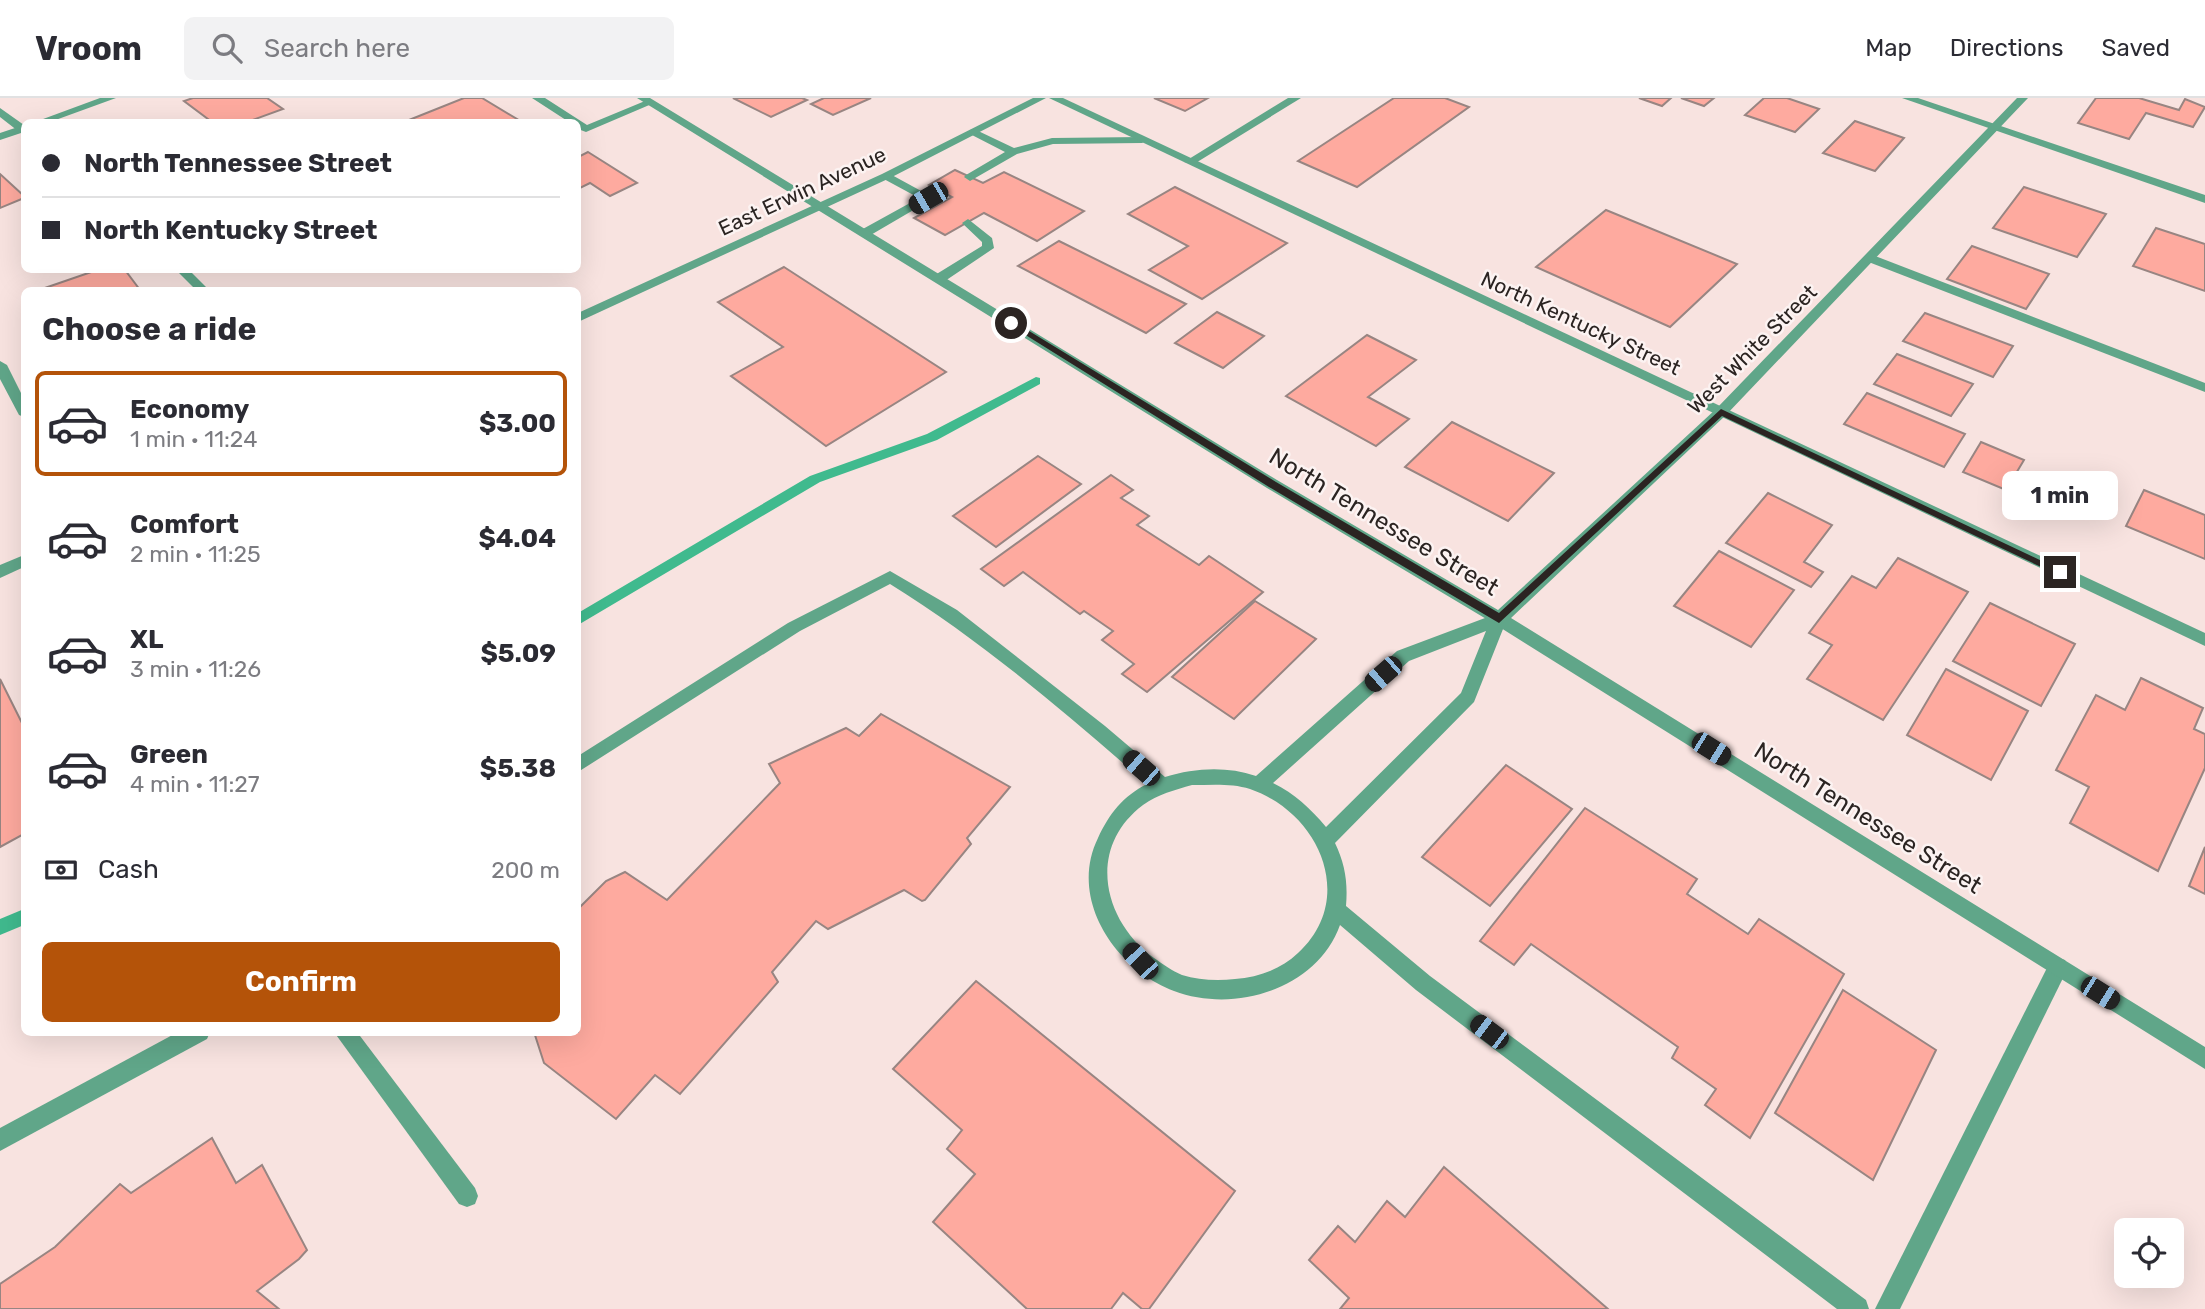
<!DOCTYPE html>
<html lang="en">
<head>
<meta charset="utf-8">
<style>
	:root { --surface:#fff; --page:#f2f2f3; --text:#2b2b33; --muted:#7c7c81; --line:#e1e1e2; --accent:#b45309 }
	body { margin:0; font-family:Rubik,sans-serif; background:var(--page); color:var(--text); height:100vh; display:flex; flex-direction:column; font-size:26px; white-space:nowrap }
	* { box-sizing:border-box; margin:0 }
	p { font-size:23px; color:var(--muted) }
	.icon { flex:none; width:38px; height:38px; fill:none; stroke:currentColor; stroke-width:2; stroke-linecap:round; stroke-linejoin:round }
	.map { position:relative; flex:1; overflow:hidden }
	.drawer { position:absolute; left:21px; top:189px; width:560px; height:749px; display:flex; flex-direction:column; background:var(--surface); border-radius:10px; box-shadow:0 7px 28px #0002 }
	.drawer>* { flex:none }
	.hud { position:absolute; left:21px; top:21px; width:560px; height:154px; border-radius:10px; box-shadow:0 7px 28px #0002; display:grid; align-content:center; height:154px; padding:0 21px; background:var(--surface) }
	.tools { position:absolute; left:2114px; top:1120px; display:grid; gap:14px }
	.tools a { display:grid; place-items:center; width:70px; height:70px; border-radius:10px; background:var(--surface); box-shadow:0 7px 28px #0002; font-size:35px }
	.end { position:absolute; width:32px; height:32px; margin:-16px; border:9px solid #2b2422; background:#fff; box-shadow:0 0 0 4px #fff }
	.from { border-radius:50% }
	.bubble { position:absolute; height:49px; border-radius:10px; background:var(--surface); box-shadow:0 7px 28px #0002; font-size:23px; font-weight:700; line-height:49px; text-align:center }
	.car { position:absolute; width:21px; height:42px; margin:-21px -10px; border-radius:9px; box-shadow:0 0 5px 2px #0007; background:linear-gradient(#222 24%,#8ab4d8 0 40%,#222 0 76%,#8ab4d8 0 86%,#222 0) }
	.hud b { display:flex; align-items:center; gap:24px; height:66px; font-size:26px }
	.hud b+b { border-top:2px solid var(--line) }
	.hud i { width:18px; height:18px; background:var(--text) }
	ul { padding:0; list-style:none }
	li { display:flex; align-items:center; gap:21px; height:105px; margin:0 14px 10px; padding:0 7px; border:4px solid transparent; border-radius:10px }
	li div { flex:1 }
	li b { display:block; font-size:26px }
	li em { font-style:normal; font-weight:700 }
	li.active { border-color:var(--accent) }
	li>.icon { width:63px; height:63px; stroke-width:1.5 }
	h2 { padding:0 21px; font-size:32px; line-height:84px }
	.pay { display:flex; align-items:center; gap:18px; height:77px; padding:0 21px; font-size:26px }
	.pay p { margin-inline-start:auto }
	.primary-button { display:flex; gap:14px; margin-top:auto; padding:14px 21px }
	.primary-button a { flex:1; height:80px; border-radius:10px; background:var(--accent); color:#fff; font-size:28px; font-weight:700; line-height:80px; text-align:center }
	header { display:flex; align-items:center; gap:42px; box-sizing:border-box; height:98px; padding:0 35px; background:var(--surface); border-bottom:2px solid var(--line) }
	header strong { font-size:33px }
	nav { display:flex; gap:38px; margin-inline-start:auto; font-size:24px }
	.search { width:490px; height:63px; background:var(--page); display:flex; align-items:center; gap:18px; box-sizing:border-box; padding:0 24px; border-radius:10px; color:var(--muted); font-size:26px }
	.map>svg:first-child { display:block }
	.lines { fill:none; stroke-linecap:round; stroke-linejoin:round }
	.stream { fill:#40ba8e; fill-rule:evenodd }
	.building { fill:#feaa9f; stroke:#988582; stroke-width:2 }
	.service { fill:#60a689; fill-rule:evenodd }
	.minor { fill:#60a689; fill-rule:evenodd }
	.tertiary { fill:#60a689; fill-rule:evenodd }
	.route { fill:#2b2422 }
	.labels { text-anchor:middle; dominant-baseline:central; stroke-width:5; stroke-linejoin:round; paint-order:stroke }
	.far-street-label { font-size:21px; fill:#2b2422; stroke:#fcf3f2 }
	.street-label { font-size:24px; fill:#2b2422; stroke:#fcf3f2 }
</style>
</head>
<body>
<header>
<strong>Vroom</strong>
<div class="search"><svg class="icon" aria-label="search" viewBox="0 0 24 24"><circle cx="10" cy="10" r="6"/><path d="M15 15l6 6"/></svg>Search here</div>
<nav><a>Map</a><a>Directions</a><a>Saved</a></nav>
</header>
<div class="map">
<svg width="2205" height="1211" viewBox="0 0 2205 1211">
	<rect width="100%" height="100%" fill="#f8e3e0"/>
	<g class="lines">
		<g class="stream">
			<path d="M1036 279 1040 280V286L937 342 820 384 578 527V515L810 378 927 336Z"/>
			<path d="M24 811V827L0 837V821Z"/>
		</g>
	</g>
	<g class="building">
		<path d="M193 0H267L283 11 247 24H212L184 3Z"/>
		<path d="M464 0H482L522 24H404Z"/>
		<path d="M733 0H802L807 2 771 19Z"/>
		<path d="M824 0H871L833 17 811 6Z"/>
		<path d="M1154 0H1208L1185 13Z"/>
		<path d="M1394 0H1445L1469 9 1357 89 1298 63Z"/>
		<path d="M1639 0H1671L1662 8Z"/>
		<path d="M1681 0H1714L1704 8Z"/>
		<path d="M1764 0H1787L1819 11 1795 34 1745 17Z"/>
		<path d="M2096 0H2139L2179 12 2185 1 2205 9 2193 29 2146 15 2129 41 2078 25Z"/>
		<path d="M1855 23 1904 40 1875 73 1823 55Z"/>
		<path d="M588 54 637 85 610 98 590 85 578 91V59Z"/>
		<path d="M955 72 983 85 1004 74 1084 113 1037 143 984 115 945 137 914 120 952 99 929 87Z"/>
		<path d="M0 76 24 98V100L0 110Z"/>
		<path d="M1175 89 1287 145 1202 201 1149 172 1188 148 1128 116Z"/>
		<path d="M2024 89 2106 116 2077 159 1993 130Z"/>
		<path d="M1606 112 1737 166 1670 229 1536 169Z"/>
		<path d="M2156 130 2205 146V193L2133 168Z"/>
		<path d="M1059 143 1186 206 1146 235 1018 168Z"/>
		<path d="M1972 148 2049 176 2026 211 1947 181Z"/>
		<path d="M784 169 946 274 826 348 731 278 783 249 718 204Z"/>
		<path d="M97 172H125L140 192H39Z"/>
		<path d="M1217 214 1264 238 1223 270 1175 245Z"/>
		<path d="M1925 215 2013 248 1993 279 1903 243Z"/>
		<path d="M1367 237 1416 262 1368 299 1409 321 1376 348 1286 298Z"/>
		<path d="M1897 256 1973 286 1951 318 1874 286Z"/>
		<path d="M1867 295 1965 336 1944 369 1844 326Z"/>
		<path d="M1452 324 1554 375 1508 423 1405 369Z"/>
		<path d="M1981 344 2024 362 2006 392 1963 374Z"/>
		<path d="M1038 358 1081 386 996 449 953 418Z"/>
		<path d="M1111 377 1133 392 1121 400 1149 418 1137 427 1199 467 1209 458 1263 494 1147 594 1122 576 1134 566 1102 542 1113 533 1084 513 1080 516 1023 474 1004 488 981 471Z"/>
		<path d="M2144 392 2205 417V461L2126 428Z"/>
		<path d="M1768 395 1832 427 1804 464 1823 474 1811 489 1726 445Z"/>
		<path d="M1719 453 1794 492 1751 549 1674 508Z"/>
		<path d="M1898 460 1968 494 1883 622 1807 581 1832 547 1809 535 1852 478 1876 490Z"/>
		<path d="M1255 503 1316 541 1234 621 1172 579Z"/>
		<path d="M1990 505 2075 546 2041 608 1953 563Z"/>
		<path d="M1946 571 2028 613 1991 682 1907 637Z"/>
		<path d="M2141 580 2203 610 2194 631 2205 636V670L2158 773 2070 725 2089 689 2056 672 2096 597 2125 612Z"/>
		<path d="M0 581 24 629V736L0 749Z"/>
		<path d="M881 616 1010 689 967 740 971 746 925 802 922 803 904 792 828 831 816 823 772 874 778 884 680 996 655 977 616 1021 544 965 534 934H578V811L606 783 625 774 667 802 780 685 769 666 846 630 859 638Z"/>
		<path d="M1506 667 1572 711 1490 808 1422 759Z"/>
		<path d="M1585 710 1697 781 1687 796 1748 836 1759 821 1844 876 1750 1040 1705 1007 1716 991 1672 960 1678 949 1531 846 1514 867 1480 843Z"/>
		<path d="M2205 749V796L2189 788Z"/>
		<path d="M976 883 1235 1093 1149 1211H1142L1123 1195 1111 1211H1027L933 1124 975 1076 947 1051 962 1032 893 971Z"/>
		<path d="M1843 892 1936 952 1873 1082 1775 1015Z"/>
		<path d="M212 1040 236 1085 262 1067 307 1152 299 1161 257 1193 279 1211H0V1186L55 1149 120 1086 131 1095Z"/>
		<path d="M1444 1069 1608 1211H1340L1349 1200 1309 1162 1338 1128 1355 1144 1387 1103 1405 1119Z"/>
	</g>
	<g class="lines">
		<g class="service">
			<path d="M532 0H545L587 27 645 3 654 5 586 34 578 31V24H569Z"/>
			<path d="M1288 0H1301L1194 66 1184 64Z"/>
			<path d="M0 10 24 27V34L18 33 0 19Z"/>
			<path d="M974 31 1014 50 1052 40 1142 39 1148 42 1142 45 1053 46 1017 56 970 83 964 79 966 77 1005 54 970 36V32Z"/>
			<path d="M882 76H890L934 100 869 138H861V132L919 100 882 80Z"/>
			<path d="M968 121 992 140 994 150 945 183H935V177L982 148V144L962 125Z"/>
			<path d="M1870 156 2205 285V294L1866 163V157Z"/>
			<path d="M0 263 7 267 24 301V319L19 317 0 281Z"/>
		</g>
		<g class="minor">
			<path d="M100 0H116L50 24H35Z"/>
			<path d="M1033 0H1046L890 80 578 224V215L882 76Z"/>
			<path d="M1049 0H1063L2205 535V548Z"/>
			<path d="M1902 0H1918L2205 97V105Z"/>
			<path d="M24 27V34L0 42V35Z"/>
			<path d="M176 172H189L209 192H196Z"/>
			<path d="M24 457V469L0 480V467Z"/>
			<path d="M890 473 957 512 1105 628 1165 679C1195 670 1226 668 1256 678L1397 553 1493 517H1505L1507 521 1474 604 1335 745C1345 766 1348 784 1346 808L1430 878 1866 1202 1869 1211H1837L1416 892 1340 827C1317 891 1235 916 1174 893 1115 871 1068 801 1098 740 1109 716 1123 698 1147 686 1066 615 982 543 890 486L800 533 578 674V658L788 525ZM1486 533 1461 595 1326 729C1310 710 1295 696 1273 685L1409 563ZM1192 687C1211 687 1232 685 1250 691 1320 715 1357 801 1298 855 1280 872 1258 879 1235 881 1217 883 1198 882 1182 877 1172 873 1163 866 1154 860 1103 823 1086 750 1143 707 1158 696 1175 692 1192 687Z"/>
			<path d="M2058 860 2065 862 2068 869 2065 876 1900 1211H1875L2051 862Z"/>
			<path d="M178 934H210L207 941 0 1053V1030Z"/>
			<path d="M334 934H357L475 1090 478 1098 475 1106 467 1109 459 1106Z"/>
		</g>
		<path class="tertiary" d="M637 0H650L1277 382 1498 512 1716 311 2017 0H2028L1726 317 1511 520 2205 949V971L1493 525 1267 390Z"/>
	</g>
	<path class="route" d="M1011 222 1276 384 1499 515 1721 311 2065 474 2060 478 2056 476 1722 318 1499 525 1269 389 1008 226Z"/>
	<g class="labels">
		<g class="far-street-label">
			<text transform="translate(802 93) rotate(-25)">East Erwin Avenue</text>
			<text transform="translate(1581 225) rotate(25)">North Kentucky Street</text>
			<text transform="translate(1752 251) rotate(-45)">West White Street</text>
		</g>
		<g class="street-label">
			<text transform="translate(1384 424) rotate(31)">North Tennessee Street</text>
			<text transform="translate(1868 720) rotate(32)">North Tennessee Street</text>
		</g>
	</g>
</svg>
<div class="tools">
<a><svg class="icon" aria-label="locate" viewBox="0 0 24 24"><circle cx="12" cy="12" r="6"/><path d="M12 2v4M12 18v4M2 12h4M18 12h4"/></svg></a>
</div>
<i class="end from" style="left:1011px;top:225px"></i>
<i class="end" style="left:2060px;top:474px"></i>
<div class="bubble" style="left:2002px;top:373px;width:116px">1 min</div>
<i class="car" style="left:928px;top:100px;rotate:240deg"></i>
<i class="car" style="left:1383px;top:576px;rotate:229deg"></i>
<i class="car" style="left:1711px;top:651px;rotate:122deg"></i>
<i class="car" style="left:1141px;top:670px;rotate:311deg"></i>
<i class="car" style="left:1140px;top:863px;rotate:317deg"></i>
<i class="car" style="left:2100px;top:895px;rotate:122deg"></i>
<i class="car" style="left:1489px;top:934px;rotate:307deg"></i>
<div class="hud">
<b><i class="from"></i>North Tennessee Street</b>
<b><i></i>North Kentucky Street</b>
</div>
<section class="drawer">
<h2>Choose a ride</h2>
<ul>
<li class="active"><svg class="icon" aria-label="car" viewBox="0 0 24 24"><path d="M5 17H2v-5l4-1 3-4h7l3 4 3 1v5h-3M9 17h6M6 11h13"/><circle cx="7" cy="17" r="2"/><circle cx="17" cy="17" r="2"/></svg><div><b>Economy</b><p>1 min · 11:24</p></div><em>$3.00</em></li>
<li><svg class="icon" aria-label="car" viewBox="0 0 24 24"><path d="M5 17H2v-5l4-1 3-4h7l3 4 3 1v5h-3M9 17h6M6 11h13"/><circle cx="7" cy="17" r="2"/><circle cx="17" cy="17" r="2"/></svg><div><b>Comfort</b><p>2 min · 11:25</p></div><em>$4.04</em></li>
<li><svg class="icon" aria-label="car" viewBox="0 0 24 24"><path d="M5 17H2v-5l4-1 3-4h7l3 4 3 1v5h-3M9 17h6M6 11h13"/><circle cx="7" cy="17" r="2"/><circle cx="17" cy="17" r="2"/></svg><div><b>XL</b><p>3 min · 11:26</p></div><em>$5.09</em></li>
<li><svg class="icon" aria-label="car" viewBox="0 0 24 24"><path d="M5 17H2v-5l4-1 3-4h7l3 4 3 1v5h-3M9 17h6M6 11h13"/><circle cx="7" cy="17" r="2"/><circle cx="17" cy="17" r="2"/></svg><div><b>Green</b><p>4 min · 11:27</p></div><em>$5.38</em></li>
</ul>
<div class="pay"><svg class="icon" aria-label="cash" viewBox="0 0 24 24"><path d="M3 7h18v10H3z"/><circle cx="12" cy="12" r="2"/></svg>Cash<p>200 m</p></div>
<div class="primary-button"><a>Confirm</a></div>
</section>
</div>
</body>
</html>
